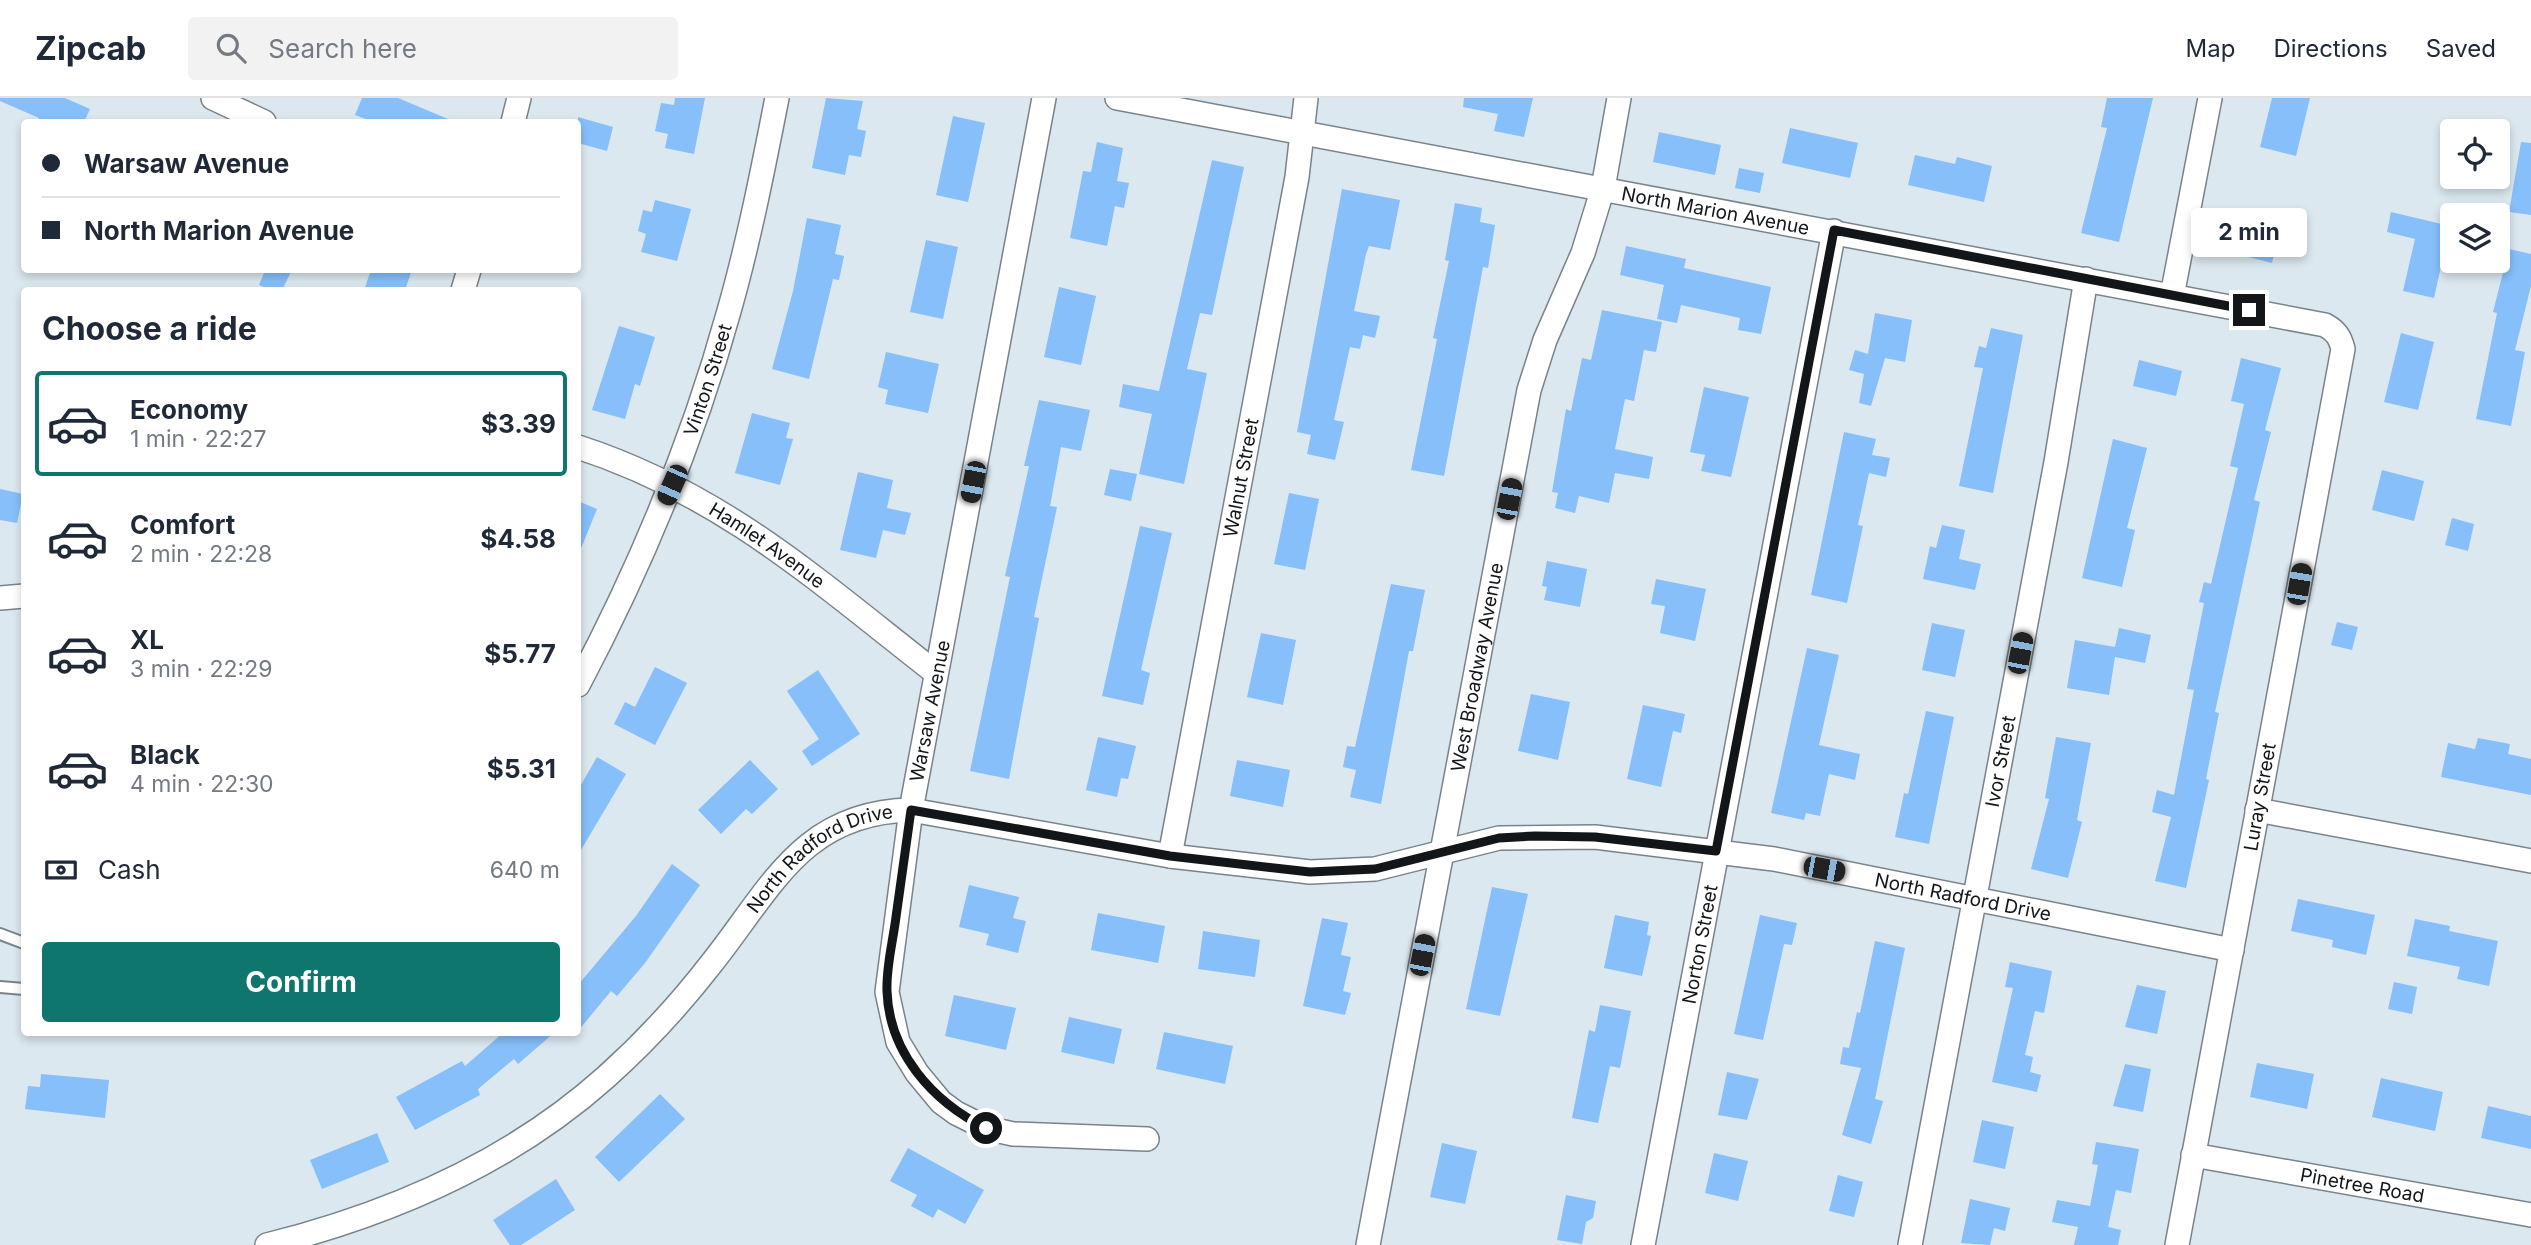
<!DOCTYPE html>
<html lang="en">
<head>
<meta charset="utf-8">
<style>
	:root { --surface:#fff; --page:#f2f2f3; --text:#1f2937; --muted:#747a83; --line:#e0e1e3; --accent:#0f766e }
	body { margin:0; font-family:Inter,sans-serif; background:var(--page); color:var(--text); height:100vh; display:flex; flex-direction:column; font-size:26px; white-space:nowrap }
	* { box-sizing:border-box; margin:0 }
	p { font-size:23px; color:var(--muted) }
	.icon { flex:none; width:38px; height:38px; fill:none; stroke:currentColor; stroke-width:2; stroke-linecap:round; stroke-linejoin:round }
	.map { position:relative; flex:1; overflow:hidden }
	.panel { position:absolute; left:21px; top:189px; width:560px; height:749px; display:flex; flex-direction:column; background:var(--surface); border-radius:7px; box-shadow:0 4px 10px #0003 }
	.panel>* { flex:none }
	.guide { position:absolute; left:21px; top:21px; width:560px; height:154px; border-radius:7px; box-shadow:0 4px 10px #0003; display:grid; align-content:center; height:154px; padding:0 21px; background:var(--surface) }
	.controls { position:absolute; left:2440px; top:21px; display:grid; gap:14px }
	.controls a { display:grid; place-items:center; width:70px; height:70px; border-radius:7px; background:var(--surface); box-shadow:0 4px 10px #0003; font-size:35px }
	.end { position:absolute; width:32px; height:32px; margin:-16px; border:9px solid #121619; background:#fff; box-shadow:0 0 0 4px #fff }
	.from { border-radius:50% }
	.bubble { position:absolute; height:49px; border-radius:7px; background:var(--surface); box-shadow:0 4px 10px #0003; font-size:23px; font-weight:700; line-height:49px; text-align:center }
	.car { position:absolute; width:21px; height:42px; margin:-21px -10px; border-radius:9px; box-shadow:0 0 5px 2px #0007; background:linear-gradient(#222 24%,#8ab4d8 0 40%,#222 0 76%,#8ab4d8 0 86%,#222 0) }
	.guide b { display:flex; align-items:center; gap:24px; height:66px; font-size:26px }
	.guide b+b { border-top:2px solid var(--line) }
	.guide i { width:18px; height:18px; background:var(--text) }
	ul { padding:0; list-style:none }
	li { display:flex; align-items:center; gap:21px; height:105px; margin:0 14px 10px; padding:0 7px; border:4px solid transparent; border-radius:7px }
	li div { flex:1 }
	li b { display:block; font-size:26px }
	li em { font-style:normal; font-weight:700 }
	li.on { border-color:var(--accent) }
	li>.icon { width:63px; height:63px; stroke-width:1.5 }
	h2 { padding:0 21px; font-size:32px; line-height:84px }
	.pay { display:flex; align-items:center; gap:18px; height:77px; padding:0 21px; font-size:26px }
	.pay p { margin-inline-start:auto }
	.primary-button { display:flex; gap:14px; margin-top:auto; padding:14px 21px }
	.primary-button a { flex:1; height:80px; border-radius:7px; background:var(--accent); color:#fff; font-size:28px; font-weight:700; line-height:80px; text-align:center }
	header { display:flex; align-items:center; gap:42px; box-sizing:border-box; height:98px; padding:0 35px; background:var(--surface); border-bottom:2px solid var(--line) }
	header strong { font-size:33px }
	nav { display:flex; gap:38px; margin-inline-start:auto; font-size:24px }
	.search { width:490px; height:63px; background:var(--page); display:flex; align-items:center; gap:18px; box-sizing:border-box; padding:0 24px; border-radius:7px; color:var(--muted); font-size:26px }
	.map>svg:first-child { display:block }
	.building { fill:#86bff9 }
	.lines { fill:none; stroke-linecap:round; stroke-linejoin:round }
	.lane-casing { stroke:#78848a; stroke-width:14 }
	.street-casing { stroke:#78848a; stroke-width:26 }
	.lane { stroke:#fff; stroke-width:10 }
	.street { stroke:#fff; stroke-width:23 }
	.route { stroke:#121619; stroke-width:9 }
	.labels { text-anchor:middle; dominant-baseline:central; stroke-width:7; stroke-linejoin:round; paint-order:stroke }
	.street-label { font-size:19px; fill:#121619; stroke:#fff }
</style>
</head>
<body>
<header>
<strong>Zipcab</strong>
<div class="search"><svg class="icon" aria-label="search" viewBox="0 0 24 24"><circle cx="10" cy="10" r="6"/><path d="M15 15l6 6"/></svg>Search here</div>
<nav><a>Map</a><a>Directions</a><a>Saved</a></nav>
</header>
<div class="map">
<svg width="2531" height="1147" viewBox="0 0 2531 1147">
	<rect width="100%" height="100%" fill="#dbe8ef"/>
	<g class="building">
		<path d="M0 0H65L90 11 84 24H37L39 20 0 3Z"/>
		<path d="M362 0H398L455 24H374L355 17Z"/>
		<path d="M675 0H705L694 56 665 50 668 36 655 33 661 5 674 7Z"/>
		<path d="M826 0 863 3 857 31 866 33 861 59 849 57 845 77 812 70Z"/>
		<path d="M1464 0H1533L1524 39 1494 33 1498 16 1463 9Z"/>
		<path d="M2107 0H2153L2119 144 2081 135 2107 30 2101 29Z"/>
		<path d="M2272 0H2310L2296 58 2260 49Z"/>
		<path d="M953 18 985 25 968 104 936 97Z"/>
		<path d="M578 19 613 29 607 53 578 45Z"/>
		<path d="M1790 30 1858 45 1850 80 1782 65Z"/>
		<path d="M1659 34 1721 47 1715 77 1653 64Z"/>
		<path d="M1097 44 1123 50 1117 83 1129 85 1124 110 1115 108 1107 148 1070 140 1083 73 1091 74Z"/>
		<path d="M2521 44 2531 45V117L2509 114Z"/>
		<path d="M1915 57 1955 66 1957 59 1992 68 1984 104 1908 87Z"/>
		<path d="M1212 62 1244 69 1212 217 1200 215 1187 271 1207 275 1184 386 1139 376 1152 316 1119 309 1123 286 1159 293Z"/>
		<path d="M1739 70 1764 75 1760 95 1735 90Z"/>
		<path d="M1342 91 1400 102 1390 152 1369 148 1366 156 1354 213 1380 218 1375 240 1363 237 1360 251 1350 249 1334 322 1344 324 1335 362 1307 356 1311 337 1297 334Z"/>
		<path d="M655 102 691 111 677 163 641 154 646 136 638 133 643 112 652 114Z"/>
		<path d="M1455 105 1482 110 1480 124 1495 127 1488 170 1483 169 1444 378 1411 372 1437 241 1433 240 1449 163 1445 162Z"/>
		<path d="M2391 114 2450 128 2434 200 2403 193 2415 141 2387 134Z"/>
		<path d="M807 120 841 127 835 156 844 158 839 182 833 181 809 281 772 271 793 193Z"/>
		<path d="M2244 129 2279 137 2272 165 2237 156Z"/>
		<path d="M926 142 958 149 943 221 910 214Z"/>
		<path d="M1626 148 1686 161 1684 170 1771 189 1761 236 1738 232 1740 220 1681 207 1677 225 1657 221 1664 187 1620 177Z"/>
		<path d="M2509 151 2531 156V188L2515 252 2525 254 2511 328 2476 321 2497 215 2493 214Z"/>
		<path d="M265 172H292L282 192H271L259 187Z"/>
		<path d="M371 172H412L405 192H364Z"/>
		<path d="M1059 189 1096 198 1081 267 1044 259Z"/>
		<path d="M1602 212 1662 224 1656 254 1644 252 1634 303 1625 301 1615 351 1653 359 1649 381 1615 375 1609 405 1579 398 1575 415 1555 410 1558 395 1552 394 1566 311 1571 313 1582 260 1591 262Z"/>
		<path d="M1875 215 1912 222 1905 264 1885 260 1871 308 1859 305 1864 276 1849 272 1855 252 1868 256Z"/>
		<path d="M619 228 655 239 640 288 635 286 625 321 592 312Z"/>
		<path d="M1991 230 2023 237 1993 395 1959 388 1983 270 1974 269 1979 248 1986 250Z"/>
		<path d="M2401 235 2434 244 2418 312 2384 304Z"/>
		<path d="M886 254 939 266 928 315 885 306 888 292 878 289Z"/>
		<path d="M2241 260 2281 270 2265 332 2271 334 2254 402 2260 404 2215 614 2219 615 2206 681 2209 682 2186 790 2155 783 2171 719 2152 714 2157 692 2174 697 2194 592 2187 591 2204 505 2199 504 2204 484 2211 486 2238 370 2230 368 2244 306 2231 303Z"/>
		<path d="M2139 262 2182 273 2176 298 2133 288Z"/>
		<path d="M1704 289 1749 299 1731 379 1701 373 1705 357 1690 354Z"/>
		<path d="M1039 302 1090 312 1081 353 1061 349 1050 408 1057 409 1034 519 1039 520 1009 681 970 673 1010 479 1005 478 1029 368H1024Z"/>
		<path d="M752 315 790 325 786 340 793 341 780 387 735 375Z"/>
		<path d="M1844 334 1876 341 1872 357 1890 360 1886 379 1869 375 1858 427 1863 428 1847 505 1811 497Z"/>
		<path d="M2113 341 2147 350 2127 430 2135 432 2122 489 2082 480Z"/>
		<path d="M1110 371 1137 376 1131 403 1104 397Z"/>
		<path d="M2382 372 2424 383 2414 423 2372 412Z"/>
		<path d="M858 374 893 382 887 410 911 415 905 437 883 432 876 460 840 452Z"/>
		<path d="M0 391 23 396 17 425 0 422Z"/>
		<path d="M1289 395 1319 401 1305 472 1274 466Z"/>
		<path d="M578 403 597 411 578 458Z"/>
		<path d="M2452 420 2474 426 2468 453 2445 447Z"/>
		<path d="M1942 427 1965 432 1959 461 1981 466 1975 492 1923 481 1930 448 1936 450Z"/>
		<path d="M1140 428 1172 435 1141 572 1150 575 1143 607 1102 598Z"/>
		<path d="M1547 463 1587 471 1580 509 1544 502 1547 489 1542 488Z"/>
		<path d="M1656 481 1706 491 1695 543 1660 535 1665 508 1651 506Z"/>
		<path d="M1391 486 1425 492 1413 553H1409L1381 706 1350 699 1356 672 1343 669 1347 648 1355 649Z"/>
		<path d="M2337 524 2358 529 2352 552 2331 547Z"/>
		<path d="M1932 525 1965 532 1955 579 1922 572Z"/>
		<path d="M2119 530 2151 537 2145 565 2115 559 2109 597 2067 590 2075 542 2115 549Z"/>
		<path d="M1261 535 1296 542 1283 607 1247 599Z"/>
		<path d="M1807 550 1839 557 1819 647 1860 656 1855 682 1829 676 1820 718 1806 715 1804 722 1771 715Z"/>
		<path d="M655 569 687 585 655 647 614 626 625 604 635 609Z"/>
		<path d="M818 572 860 636 812 668 802 653 819 641 787 593Z"/>
		<path d="M1531 596 1570 604 1558 662 1518 653Z"/>
		<path d="M1643 607 1685 616 1681 635 1673 633 1661 689 1627 681Z"/>
		<path d="M1926 613 1954 619 1929 746 1895 739 1904 695 1908 696Z"/>
		<path d="M1098 639 1136 648 1128 681 1121 680 1117 699 1086 692Z"/>
		<path d="M2056 639 2091 645 2077 722 2082 724 2068 780 2031 771 2049 701 2045 700Z"/>
		<path d="M2478 640 2510 646 2508 656 2531 661V697L2441 679 2448 645 2475 651Z"/>
		<path d="M597 659 626 676 578 757V692Z"/>
		<path d="M750 662 778 691 752 716 746 711 721 736 698 712Z"/>
		<path d="M1237 662 1290 672 1283 709 1230 698Z"/>
		<path d="M672 766 700 787 645 865 617 898 611 893 578 933V887L636 818Z"/>
		<path d="M969 787 1019 799 1013 820 1026 823 1018 855 986 847 989 836 959 829Z"/>
		<path d="M1492 789 1528 796 1500 918 1466 911Z"/>
		<path d="M2298 801 2375 817 2366 857 2332 849 2333 842 2291 833Z"/>
		<path d="M1098 815 1165 828 1158 865 1091 852Z"/>
		<path d="M1615 817 1649 824 1647 837 1651 838 1642 878 1604 870Z"/>
		<path d="M1760 817 1797 825 1792 847 1784 846 1763 942 1734 936Z"/>
		<path d="M1322 820 1348 825 1341 857 1351 859 1343 893 1351 895 1345 917 1303 908Z"/>
		<path d="M2415 821 2450 828 2449 833 2498 843 2489 888 2457 881 2460 869 2407 858Z"/>
		<path d="M1203 833 1260 842 1255 879 1198 871Z"/>
		<path d="M1875 843 1905 850 1875 1001 1883 1003 1871 1046 1842 1037 1861 970 1840 966 1843 949 1849 950 1857 914 1860 915Z"/>
		<path d="M2010 864 2052 873 2044 915 2035 913 2025 957 2033 959 2030 974 2041 977 2037 994 1992 984 2013 890 2005 889Z"/>
		<path d="M2394 884 2417 889 2412 916 2388 911Z"/>
		<path d="M2137 887 2166 893 2157 936 2125 929Z"/>
		<path d="M954 897 1016 910 1006 952 945 938Z"/>
		<path d="M1600 907 1631 913 1620 970 1610 968 1598 1025 1572 1020 1589 932 1595 934Z"/>
		<path d="M1069 919 1122 931 1114 966 1061 954Z"/>
		<path d="M504 934H555L518 966 514 961 478 991 480 997 415 1032 396 999 462 963 465 968Z"/>
		<path d="M1164 934 1233 948 1225 986 1156 971Z"/>
		<path d="M2257 965 2314 976 2307 1011 2250 999Z"/>
		<path d="M2125 966 2151 971 2143 1014 2113 1008Z"/>
		<path d="M1727 974 1759 981 1747 1022 1718 1017Z"/>
		<path d="M41 976 109 982 105 1020 25 1011 28 988 40 989Z"/>
		<path d="M2381 980 2443 994 2435 1033 2372 1019Z"/>
		<path d="M660 996 685 1021 619 1084 595 1059Z"/>
		<path d="M2488 1008 2531 1018V1051L2481 1040Z"/>
		<path d="M1982 1022 2014 1029 2005 1071 1973 1064Z"/>
		<path d="M377 1035 389 1064 322 1091 310 1062Z"/>
		<path d="M2096 1044 2139 1051 2131 1095 2116 1092 2108 1129 2121 1132 2118 1147H2074L2078 1129 2052 1124 2057 1102 2090 1108 2098 1067 2092 1066Z"/>
		<path d="M1442 1045 1477 1053 1465 1106 1430 1099Z"/>
		<path d="M908 1050 984 1092 965 1126 938 1111 933 1120 911 1108 917 1097 890 1083Z"/>
		<path d="M1714 1055 1748 1063 1738 1103 1705 1095Z"/>
		<path d="M1838 1077 1863 1084 1854 1119 1829 1113Z"/>
		<path d="M556 1081 575 1112 521 1147H510L493 1122Z"/>
		<path d="M1566 1097 1596 1103 1593 1120 1586 1124 1582 1146 1557 1142Z"/>
		<path d="M1970 1101 2010 1110 2005 1133 1994 1130 1990 1147 1961 1145Z"/>
	</g>
	<g class="lines">
		<defs>
			<g id="lane">
				<path d="M0 836 24 845"/>
				<path d="M0 889 24 891"/>
			</g>
			<g id="street">
				<path d="M213 0 264 24"/>
				<path d="M1044 0 911 712 887 894 898 944 917 975 941 1004 956 1015 986 1030 1013 1036 1147 1041"/>
				<path id="s1" d="M1117 0 2325 227C2336 233 2340 239 2343 251L2177 1147"/>
				<path d="M513 24 519 0"/>
				<path d="M463 192 469 172"/>
				<path d="M2172 198 2210 0"/>
				<path id="s2" d="M578 349C723 396 819 484 936 575"/>
				<path d="M0 500 24 498"/>
				<path id="s3" d="M578 587C641 468 693 343 729 213 749 143 763 71 777 0"/>
				<path d="M2257 712 2531 763"/>
				<path id="s4" d="M1170 758 1297 79 1306 0"/>
				<path id="s5" d="M2193 1057 2531 1117"/>
				<path id="s6" d="M267 1147C391 1116 510 1065 606 979 644 945 680 906 711 866 771 791 802 714 911 712L1170 758 1310 774 1375 771 1499 740 1595 739 1774 761 2232 852"/>
				<path id="s7" d="M1368 1147 1529 292 1545 242 1583 155 1603 90 1619 0"/>
				<path id="s8" d="M1643 1147 1834 133"/>
				<path id="s9" d="M1910 1147 2056 364 2086 181"/>
			</g>
		</defs>
		<use href="#lane" class="lane-casing"/>
		<use href="#street" class="street-casing"/>
		<use href="#lane" class="lane"/>
		<use href="#street" class="street"/>
	</g>
	<g class="lines">
		<path class="route" d="M986 1030C933 1004 889 955 887 893 886 869 893 843 896 819 901 783 906 748 911 712L1170 758 1310 774 1375 771 1499 740 1535 738 1595 739 1716 753 1834 132 2249 212"/>
	</g>
	<g class="labels">
		<g class="street-label">
			<text stroke="none"><textPath href="#s1" startOffset="609">North Marion Avenue</textPath></text>
			<text stroke="none"><textPath href="#s3" startOffset="332">Vinton Street</textPath></text>
			<text stroke="none"><textPath href="#s4" startOffset="385">Walnut Street</textPath></text>
			<text stroke="none"><textPath href="#s2" startOffset="214">Hamlet Avenue</textPath></text>
			<text stroke="none"><textPath href="#s7" startOffset="588">West Broadway Avenue</textPath></text>
			<text transform="translate(930 613) rotate(-79)">Warsaw Avenue</text>
			<text stroke="none"><textPath href="#s9" startOffset="492">Ivor Street</textPath></text>
			<text transform="translate(2260 699) rotate(-80)">Luray Street</text>
			<text stroke="none"><textPath href="#s6" startOffset="693">North Radford Drive</textPath></text>
			<text stroke="none"><textPath href="#s6" startOffset="1867">North Radford Drive</textPath></text>
			<text stroke="none"><textPath href="#s8" startOffset="306">Norton Street</textPath></text>
			<text stroke="none"><textPath href="#s5" startOffset="172">Pinetree Road</textPath></text>
		</g>
	</g>
</svg>
<div class="controls">
<a><svg class="icon" aria-label="locate" viewBox="0 0 24 24"><circle cx="12" cy="12" r="6"/><path d="M12 2v4M12 18v4M2 12h4M18 12h4"/></svg></a>
<a><svg class="icon" aria-label="layers" viewBox="0 0 24 24"><path d="M12 4l9 5-9 5-9-5zM3 14l9 5 9-5"/></svg></a>
</div>
<i class="end from" style="left:986px;top:1030px"></i>
<i class="end" style="left:2249px;top:212px"></i>
<div class="bubble" style="left:2191px;top:110px;width:116px">2 min</div>
<i class="car" style="left:973px;top:384px;rotate:191deg"></i>
<i class="car" style="left:672px;top:387px;rotate:204deg"></i>
<i class="car" style="left:1509px;top:401px;rotate:11deg"></i>
<i class="car" style="left:2299px;top:486px;rotate:10deg"></i>
<i class="car" style="left:2020px;top:555px;rotate:11deg"></i>
<i class="car" style="left:1824px;top:771px;rotate:101deg"></i>
<i class="car" style="left:1422px;top:857px;rotate:11deg"></i>
<div class="guide">
<b><i class="from"></i>Warsaw Avenue</b>
<b><i></i>North Marion Avenue</b>
</div>
<section class="panel">
<h2>Choose a ride</h2>
<ul>
<li class="on"><svg class="icon" aria-label="car" viewBox="0 0 24 24"><path d="M5 17H2v-5l4-1 3-4h7l3 4 3 1v5h-3M9 17h6M6 11h13"/><circle cx="7" cy="17" r="2"/><circle cx="17" cy="17" r="2"/></svg><div><b>Economy</b><p>1 min · 22:27</p></div><em>$3.39</em></li>
<li><svg class="icon" aria-label="car" viewBox="0 0 24 24"><path d="M5 17H2v-5l4-1 3-4h7l3 4 3 1v5h-3M9 17h6M6 11h13"/><circle cx="7" cy="17" r="2"/><circle cx="17" cy="17" r="2"/></svg><div><b>Comfort</b><p>2 min · 22:28</p></div><em>$4.58</em></li>
<li><svg class="icon" aria-label="car" viewBox="0 0 24 24"><path d="M5 17H2v-5l4-1 3-4h7l3 4 3 1v5h-3M9 17h6M6 11h13"/><circle cx="7" cy="17" r="2"/><circle cx="17" cy="17" r="2"/></svg><div><b>XL</b><p>3 min · 22:29</p></div><em>$5.77</em></li>
<li><svg class="icon" aria-label="car" viewBox="0 0 24 24"><path d="M5 17H2v-5l4-1 3-4h7l3 4 3 1v5h-3M9 17h6M6 11h13"/><circle cx="7" cy="17" r="2"/><circle cx="17" cy="17" r="2"/></svg><div><b>Black</b><p>4 min · 22:30</p></div><em>$5.31</em></li>
</ul>
<div class="pay"><svg class="icon" aria-label="cash" viewBox="0 0 24 24"><path d="M3 7h18v10H3z"/><circle cx="12" cy="12" r="2"/></svg>Cash<p>640 m</p></div>
<div class="primary-button"><a>Confirm</a></div>
</section>
</div>
</body>
</html>
